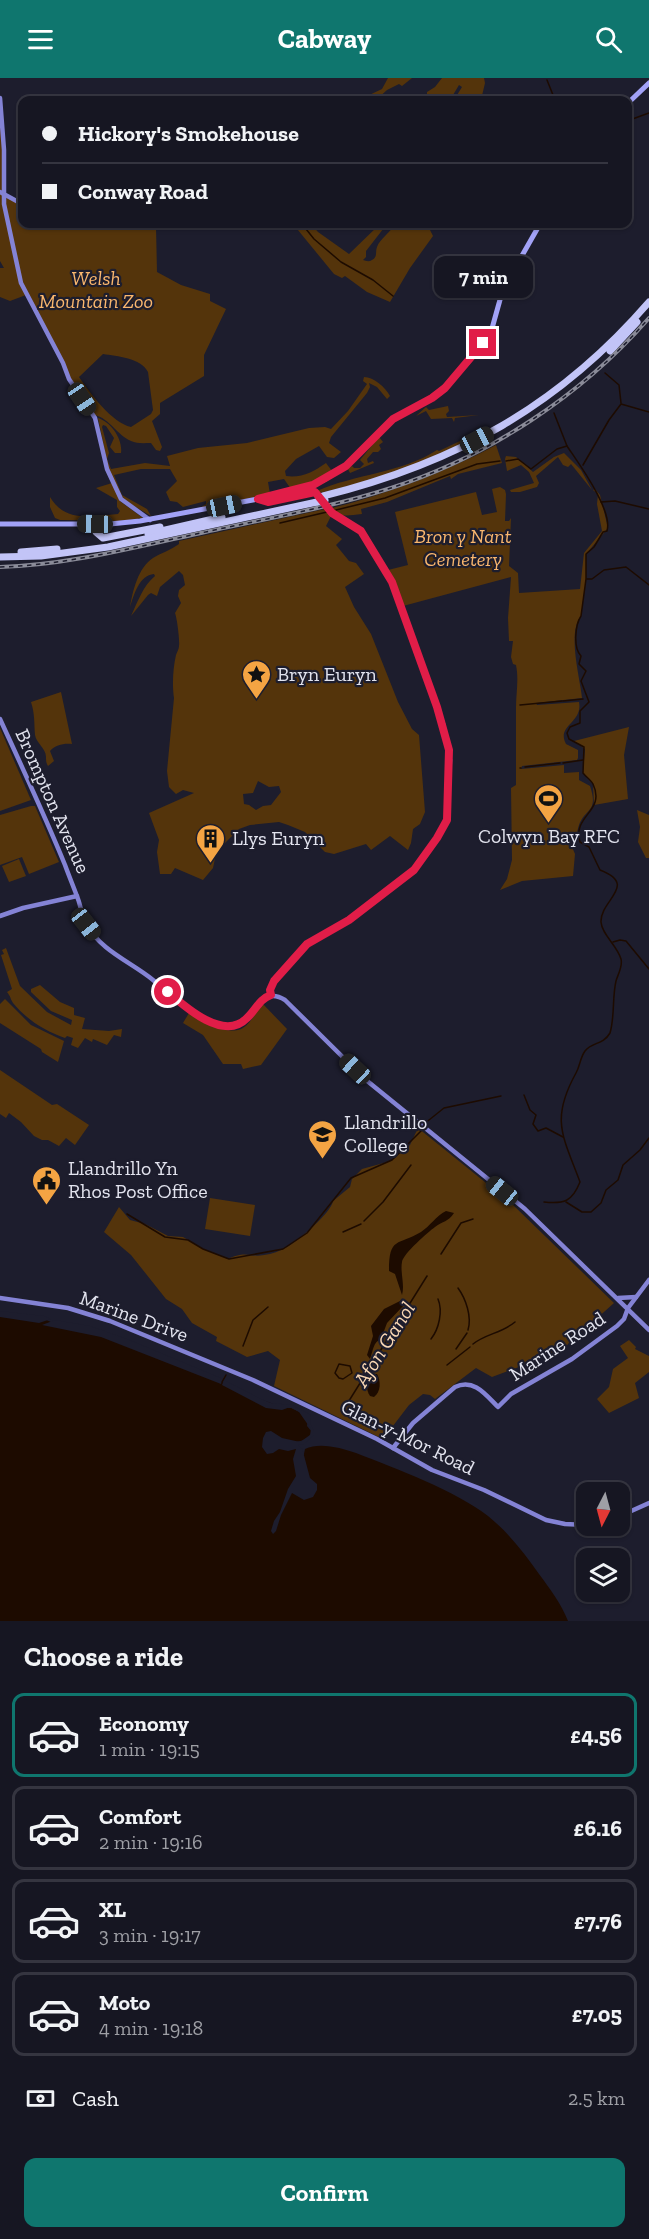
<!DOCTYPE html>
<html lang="en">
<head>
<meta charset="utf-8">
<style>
	:root { --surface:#161622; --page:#23232f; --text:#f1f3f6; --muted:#9e9fa5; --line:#353540; --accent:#0f766e }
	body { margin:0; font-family:"Zilla Slab",serif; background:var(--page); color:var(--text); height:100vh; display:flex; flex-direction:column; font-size:22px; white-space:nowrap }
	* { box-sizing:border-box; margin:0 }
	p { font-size:20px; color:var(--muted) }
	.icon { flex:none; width:33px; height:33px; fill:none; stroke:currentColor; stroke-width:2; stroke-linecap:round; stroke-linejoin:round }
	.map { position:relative; height:1543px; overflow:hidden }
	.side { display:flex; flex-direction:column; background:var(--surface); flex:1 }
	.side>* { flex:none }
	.hud { position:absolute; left:18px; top:18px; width:614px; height:132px; border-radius:12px; box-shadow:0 2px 4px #0004,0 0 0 2px var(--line); display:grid; align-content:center; height:132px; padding:0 24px; background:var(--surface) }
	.needle { width:39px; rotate:186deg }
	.fabs { position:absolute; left:576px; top:1404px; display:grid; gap:12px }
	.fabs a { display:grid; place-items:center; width:54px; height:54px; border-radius:12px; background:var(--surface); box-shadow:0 2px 4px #0004,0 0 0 2px var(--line); font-size:30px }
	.end { position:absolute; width:27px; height:27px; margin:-14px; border:8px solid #e11d48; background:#fff; box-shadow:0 0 0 3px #fff }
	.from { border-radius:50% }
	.bubble { position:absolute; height:42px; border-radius:12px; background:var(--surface); box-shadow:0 2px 4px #0004,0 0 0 2px var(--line); font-size:20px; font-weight:800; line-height:42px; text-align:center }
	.car { position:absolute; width:18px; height:36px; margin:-18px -9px; border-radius:8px; box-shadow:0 0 4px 2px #0007; background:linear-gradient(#222 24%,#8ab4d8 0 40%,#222 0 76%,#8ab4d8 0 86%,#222 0) }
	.hud b { display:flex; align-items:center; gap:21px; height:57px; font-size:22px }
	.hud b+b { border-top:2px solid var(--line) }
	.hud i { width:15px; height:15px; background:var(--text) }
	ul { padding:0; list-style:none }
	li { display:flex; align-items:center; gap:18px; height:84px; margin:0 12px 9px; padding:0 12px; border:3px solid var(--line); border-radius:12px }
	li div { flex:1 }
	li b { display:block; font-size:22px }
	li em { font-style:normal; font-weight:800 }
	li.active { border-color:var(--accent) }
	li>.icon { width:54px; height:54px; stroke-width:1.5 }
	h2 { padding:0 24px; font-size:27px; line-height:72px }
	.pay { display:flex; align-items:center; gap:15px; height:66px; padding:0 24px; font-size:22px }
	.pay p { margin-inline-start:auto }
	.cta { display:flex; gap:12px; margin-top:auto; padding:12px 24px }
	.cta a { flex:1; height:69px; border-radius:12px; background:var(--accent); color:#fff; font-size:24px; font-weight:800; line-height:69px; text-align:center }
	header { display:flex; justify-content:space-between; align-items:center; height:78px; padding:0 24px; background:var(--accent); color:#fff; font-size:27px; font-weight:800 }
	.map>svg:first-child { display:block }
	.green { fill:#54340b; fill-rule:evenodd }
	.water { fill:#1d0b00 }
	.pier { fill:#1d1d2d }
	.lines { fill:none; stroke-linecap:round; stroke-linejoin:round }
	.stream { stroke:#1d0b00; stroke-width:1.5 }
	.secondary { stroke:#8483d5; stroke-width:4.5 }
	.primary { stroke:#a2a2f7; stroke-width:5 }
	.highway { stroke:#c2c4f7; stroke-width:7 }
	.rail-casing { stroke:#8a8b98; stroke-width:4 }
	.rail { stroke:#1d1d2d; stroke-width:1.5; stroke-dasharray:4.5; stroke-linecap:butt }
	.highway-bridge { stroke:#c2c4f7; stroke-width:7 }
	.route { stroke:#e11d48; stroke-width:8 }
	.labels { text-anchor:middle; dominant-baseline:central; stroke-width:4.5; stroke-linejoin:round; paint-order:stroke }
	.park-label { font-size:20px; font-style:italic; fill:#fab76e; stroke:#1d1d2d }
	.poi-label { font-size:20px; fill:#e3e4ef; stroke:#1d1d2d; text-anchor:start }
	.street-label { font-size:20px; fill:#e3e4ef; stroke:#1d1d2d }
	.water-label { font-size:21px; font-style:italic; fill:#fad8b5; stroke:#1d1d2d }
</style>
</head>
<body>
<header><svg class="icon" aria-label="menu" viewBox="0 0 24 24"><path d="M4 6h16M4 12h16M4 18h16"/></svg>Cabway<svg class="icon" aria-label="search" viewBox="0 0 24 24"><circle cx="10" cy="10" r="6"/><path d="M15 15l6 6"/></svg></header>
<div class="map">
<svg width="649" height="1543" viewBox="0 0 649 1543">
	<rect width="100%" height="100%" fill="#1d1d2d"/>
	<g class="green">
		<path d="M388 0H412L402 8 399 6 387 12 376 22H364L365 19 382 11Z"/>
		<path d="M442 0H484L485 5 481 22H454L462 9 459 7 450 22H444L442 17H427V14L435 9Z"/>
		<path d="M0 20 4 115 22 126V146H194L193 151 156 149 157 194 181 207 210 216V223L226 231 204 277V298L160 325V336L152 343 162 369 160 373 156 372 151 365C145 365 137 366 131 363 117 357 110 341 95 337L70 301 26 217 10 223 0 219V190H4L0 183ZM103 276C117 278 141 280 148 294L153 332 151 336 131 349C112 345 90 315 79 299Z"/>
		<path d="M293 146H311L318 154 349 176 380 146H387L366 173V179L363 182C366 183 369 184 372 182 378 179 375 174 377 169 380 160 391 155 394 146H432L429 150 433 158 410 190 390 224 367 214 345 198 342 200 334 196Z"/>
		<path d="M364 299C374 299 385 309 390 318L387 321 377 309 369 305 370 309 367 315 331 359 329 365 341 374 334 380 327 379 319 368 296 381 285 393 286 398C302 400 313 394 326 385L332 393C319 403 306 407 291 411L284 401 268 404 270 416 200 430 206 426V423L183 429 177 424 170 423 166 414 177 403 170 391H141L114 397 122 417 147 431 151 438 124 422 109 393 98 340C111 344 123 361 121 375H115L110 369 114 360 106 348 103 347 102 349 109 375 107 381 111 391 145 385 170 388 167 378 198 370 247 365 309 350 325 349 331 351 348 333 367 306 363 303Z"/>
		<path d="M448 328 449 333 446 336 447 339 479 337 455 340 454 344 452 340 431 341 426 333 416 338 426 329 429 332Z"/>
		<path d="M485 351 488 352C435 381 379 402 319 415L317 413C355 396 402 395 437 372L439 373Z"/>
		<path d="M379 359 383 364 379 367 381 371 378 374H373L367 381 368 385 373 383 374 385 350 395 348 391 352 388 354 390H360L364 386 360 382Z"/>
		<path d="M496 367 502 385 458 396 451 401 450 398 387 424 361 431 362 436C348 437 342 441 332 430 390 415 443 395 496 367Z"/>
		<path d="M564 375 581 392 592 412 571 386 568 389 563 387 558 379 536 398 539 405 537 409 520 414H511L510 412 534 405 529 394 521 387 507 393 505 381 506 378 516 379 533 394 554 379Z"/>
		<path d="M112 405 121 424 143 440 120 443 60 442 55 440 50 429V419C65 445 92 438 118 436L120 433 117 429V422L96 410Z"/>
		<path d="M500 409 505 412 506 416 505 443H509L511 440 509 488 518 495 519 515 580 511 584 475 602 453 597 426 598 416 593 412 595 411 600 417 608 450 586 476V501L581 538C567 555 580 599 582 620L536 625 537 627 579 624C583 645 556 647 566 666L578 672V680L577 682 522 688 521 691 564 687V695L579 694V702L590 708C599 734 585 730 579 747 576 755 578 761 572 769L575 776 573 798 522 803 500 812 507 801 512 782 511 710 516 707C516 681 516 656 516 630 516 615 519 602 516 587L513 586 511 579 513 563H509L508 540 511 499 403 528 388 492 408 487 395 434 476 414 482 437 497 434 492 411Z"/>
		<path d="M325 431 331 438 326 448 342 461 336 467 349 483 356 485 364 496 345 509 354 529 371 556 398 624 412 651 419 657 425 734 420 746 413 751 411 765 408 772 390 758 371 772 366 766 334 776 325 774 305 754 288 747 279 744 250 747 239 751 221 769 216 776 213 790 203 802 175 790 171 796H160L157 774 159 762 149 735 194 715 183 712 176 716 169 709 167 693 174 620C172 607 173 590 176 577 177 574 179 571 179 568 180 563 177 540 175 535L181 525 178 518 179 512 185 507 183 497 179 493 160 509 157 518 151 515 148 517 131 538C138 523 143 508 155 498L154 496C139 497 134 517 130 529 133 512 138 490 153 480 161 475 171 472 179 466V463ZM258 703 269 709 279 708 281 714 271 727 263 728 256 732 249 727 244 726 243 716 253 715Z"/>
		<path d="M61 614 72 666C64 665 55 667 50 673L54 683 48 688C46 685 46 682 46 679 46 670 36 665 35 657 34 644 35 637 31 624Z"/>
		<path d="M629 649 624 677 628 721 594 727 593 706 583 695 585 671 574 663Z"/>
		<path d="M0 650 31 722 0 733Z"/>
		<path d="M31 728H35L59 784 29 796 22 779 0 787V737Z"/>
		<path d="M637 732 649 737V780H646L638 764 640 749Z"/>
		<path d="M19 781 26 798 9 804 2 788Z"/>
		<path d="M6 870 20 908 47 934 71 947 72 942 51 933 31 914V911L40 907 60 924 74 930V937L85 940 82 951 109 953 122 951 121 959 114 957 107 967 93 961 92 964 85 960 78 970 71 967 73 960 67 958 65 960C45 953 27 942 13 925 10 920 11 919 7 914L12 911 1 877 4 876 2 872Z"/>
		<path d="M5 921 31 947 64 963 58 984 42 974 41 971 0 945V926Z"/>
		<path d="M262 925 287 951 261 987 243 991 241 986H223L203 957 183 945 189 935C203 944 225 957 241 951 250 947 257 933 262 925Z"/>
		<path d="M0 992 52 1027 57 1026 89 1047 75 1067 66 1060 59 1068 48 1062H42L34 1058 21 1044 9 1035 6 1040 0 1036Z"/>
		<path d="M418 1050 511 1125 614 1225 566 1268 538 1282 492 1299 476 1290 435 1321 430 1317 423 1316 409 1327 383 1361 274 1308 280 1282 268 1273 247 1279 216 1263 217 1259 192 1245 182 1231 166 1221 131 1177 104 1154 119 1129 130 1142 145 1146 168 1158 183 1159 203 1171 228 1181C247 1172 249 1180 264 1177 272 1176 280 1173 287 1169 298 1163 331 1135 333 1123L350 1109 352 1101 362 1091 391 1083 398 1077 410 1067Z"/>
		<path d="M210 1120 255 1127 250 1158 205 1151Z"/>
		<path d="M629 1262 636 1269 635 1271 649 1278V1294L635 1305 639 1320 609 1335 597 1321 609 1309 613 1291 628 1280 620 1268Z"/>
	</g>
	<g class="water">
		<path d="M446 1133 454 1135C448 1144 443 1143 435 1149 428 1154 403 1176 402 1184 400 1194 405 1207 402 1217L395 1196 389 1193C389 1158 398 1168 421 1154 430 1148 436 1138 446 1133Z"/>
		<path d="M402 1222 404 1227 387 1245 381 1261C373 1264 373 1273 370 1281L367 1277 373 1258 371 1248 384 1231Z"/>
		<path d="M0 1236 44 1241 53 1245 90 1251 222 1304 250 1318 285 1330H291L308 1338 307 1348 312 1354C306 1366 293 1364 281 1363L299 1371 303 1381 305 1371C320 1364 341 1370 356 1375 395 1390 456 1413 488 1438 509 1455 524 1475 539 1496 550 1511 561 1525 568 1543H0Z"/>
		<path d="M372 1296H377C381 1303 381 1314 374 1319L370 1318C365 1311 367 1302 372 1296Z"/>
	</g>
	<g class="pier">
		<path d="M0 1233 44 1238 51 1241 39 1245 0 1239Z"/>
		<path d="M55 1242 90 1248 127 1261 223 1301 221 1306 101 1259 42 1247Z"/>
		<path d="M224 1302 261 1321 271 1325 292 1327 311 1337 310 1345 314 1353V1357L304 1366 298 1367 302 1371V1370L310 1400 317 1406V1412L313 1419 304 1422 292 1415 281 1437 276 1453 273 1456 271 1453 274 1443 280 1434 288 1411 296 1398 293 1381 296 1371 288 1373 279 1371 273 1375 267 1376 262 1369 263 1360 266 1354 271 1353 282 1360 300 1364 310 1357 311 1351 299 1334 290 1329 282 1332 266 1330 222 1307Z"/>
	</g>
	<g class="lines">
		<g class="stream">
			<path d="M547 2 555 22"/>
			<path d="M627 43 649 35"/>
			<path d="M302 146 314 161 341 184 373 202 393 218"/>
			<path d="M605 295 619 307 621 325"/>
			<path d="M554 335 567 368"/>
			<path d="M506 383 518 381 531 391 557 371 567 368C579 386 613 432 607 453L603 454 594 469 586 476V501L581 538C575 547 573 570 581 578L579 586 586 593 581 603 589 624 580 633V645L570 649 567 655 569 661 584 669 583 695C586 699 591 702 593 706 606 734 572 737 580 764L589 769 600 792C639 807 600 822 601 844 602 857 617 867 621 881 623 888 618 896 616 903 612 920 615 938 610 955 603 967 592 964 585 973 580 980 580 988 576 995 550 1042 563 1058 580 1104 572 1124 564 1126 544 1124"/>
			<path d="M583 387 609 342 621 326 649 334"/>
			<path d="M601 424 615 423 649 431"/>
			<path d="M336 432 385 420 477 386 500 383"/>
			<path d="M280 445 327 434"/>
			<path d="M587 501H592L604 492 626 489 649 507"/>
			<path d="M563 623 583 621"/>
			<path d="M520 627 562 623"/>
			<path d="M563 685 583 682"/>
			<path d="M525 689 560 685"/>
			<path d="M520 690H521"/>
			<path d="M613 864 620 862 626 863 649 891"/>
			<path d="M524 1017 530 1032 536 1037 533 1046 538 1053 546 1050 563 1059"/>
			<path d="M424 1046 444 1030 501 1018"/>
			<path d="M566 1124 582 1134H591L601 1125 606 1112 618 1102 623 1087 640 1072 649 1060"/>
			<path d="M127 1136 165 1159 188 1162 203 1171 229 1181 283 1171 307 1155 351 1100 392 1082 422 1052"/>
			<path d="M364 1143 383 1124 411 1087"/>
			<path d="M343 1154 361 1146"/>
			<path d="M441 1176 461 1145 473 1141"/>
			<path d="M458 1210C466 1221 472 1239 468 1252"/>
			<path d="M431 1261C439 1251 443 1233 438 1221"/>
			<path d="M473 1266C485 1256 502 1255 515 1244"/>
			<path d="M243 1268 253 1242 268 1229"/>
			<path d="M456 1271 467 1255"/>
			<path d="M339 1286 350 1288 352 1295 343 1301 339 1300 335 1295Z"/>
			<path d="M447 1287 470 1269"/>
			<path d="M222 1304 226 1297"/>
			<path d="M342 1334 427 1198"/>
		</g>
		<g class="secondary">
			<path d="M0 20 4 72V126L21 205 63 285 69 301 95 340 107 391 121 421 150 442"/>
			<path d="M0 114 22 126"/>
			<path d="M51 146 86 148 113 146"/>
			<path d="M258 421 268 424 315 414 332 435 361 453 366 459 392 504 443 646 450 682 447 742 437 761 414 792 349 842 307 866 275 903 270 912 271 917"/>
			<path d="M0 641C22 689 45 738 65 787 69 798 74 810 78 821 81 829 82 840 87 847 101 873 131 884 153 902 170 916 187 934 207 943 256 966 252 902 285 922L366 1002 525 1131 649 1252"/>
			<path d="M0 838 23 830 77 818"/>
			<path d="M0 1220 68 1230 110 1243 253 1302 377 1361 432 1392 484 1412 546 1442 565 1446 586 1447"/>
			<path d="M618 1220 636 1219"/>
			<path d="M393 1370 413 1345 455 1309C474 1300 486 1317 498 1329L511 1316 572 1281 617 1248 624 1241 628 1230 649 1202"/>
			<path d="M620 1438 649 1425"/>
		</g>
		<g class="primary">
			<path d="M627 26 649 5"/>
			<path d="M0 446H110L140 443 258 421 302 411 324 402 346 388 393 341 440 315 475 276 491 254 503 211 540 146"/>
		</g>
		<g class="highway">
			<path d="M610 273 637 244"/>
			<path d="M323 418C456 385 559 328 649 224"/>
			<path d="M95 446 96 454 103 460 160 449"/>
			<path d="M148 456 222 439"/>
			<path d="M21 474 57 471"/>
			<path d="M0 479 41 478 108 469 317 424"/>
		</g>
		<defs>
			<path id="rail" d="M0 489C68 487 135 469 201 455 264 441 329 430 391 410 489 378 581 318 649 240"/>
		</defs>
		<use href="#rail" class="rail-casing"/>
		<use href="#rail" class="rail"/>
		<path class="highway-bridge" d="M317 424 325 422"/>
	</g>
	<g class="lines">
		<path class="route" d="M168 914C185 929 224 964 247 940 256 932 259 921 271 917L270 912 274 903 307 866 349 842 414 792 437 760 447 742 449 672 437 629 392 504 361 453 332 435 315 414 268 424 258 421 313 407 346 388 393 341 432 320 445 310 483 265"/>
	</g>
	<defs>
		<symbol id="sight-pin" viewBox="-11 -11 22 30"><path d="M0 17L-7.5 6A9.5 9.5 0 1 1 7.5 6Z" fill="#f4a443" stroke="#1d1d2d"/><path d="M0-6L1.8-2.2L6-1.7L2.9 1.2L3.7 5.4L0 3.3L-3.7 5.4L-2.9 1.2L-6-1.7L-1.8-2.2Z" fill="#111"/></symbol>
		<symbol id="stadium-pin" viewBox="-11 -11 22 30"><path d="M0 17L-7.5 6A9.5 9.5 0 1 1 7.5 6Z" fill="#f4a443" stroke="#1d1d2d"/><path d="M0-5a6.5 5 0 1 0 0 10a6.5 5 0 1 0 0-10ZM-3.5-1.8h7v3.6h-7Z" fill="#111"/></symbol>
		<symbol id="building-pin" viewBox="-11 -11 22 30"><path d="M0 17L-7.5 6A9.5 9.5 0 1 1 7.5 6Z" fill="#f4a443" stroke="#1d1d2d"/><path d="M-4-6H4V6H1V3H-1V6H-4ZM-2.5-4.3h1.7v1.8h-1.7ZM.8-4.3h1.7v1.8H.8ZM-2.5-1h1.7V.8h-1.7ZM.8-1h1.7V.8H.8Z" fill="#111"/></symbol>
		<symbol id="university-pin" viewBox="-11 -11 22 30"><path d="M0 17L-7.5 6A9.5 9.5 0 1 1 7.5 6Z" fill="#f4a443" stroke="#1d1d2d"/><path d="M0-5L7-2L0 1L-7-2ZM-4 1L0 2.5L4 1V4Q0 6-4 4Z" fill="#111"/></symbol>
		<symbol id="civic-pin" viewBox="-11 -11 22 30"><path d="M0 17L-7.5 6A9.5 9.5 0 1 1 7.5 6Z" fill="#f4a443" stroke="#1d1d2d"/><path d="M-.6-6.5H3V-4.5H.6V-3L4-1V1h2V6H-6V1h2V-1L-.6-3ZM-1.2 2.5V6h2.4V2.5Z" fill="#111"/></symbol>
	</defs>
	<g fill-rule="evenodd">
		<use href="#sight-pin" x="240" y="580" width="33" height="45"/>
		<use href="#stadium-pin" x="532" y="704" width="33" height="45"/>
		<use href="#building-pin" x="194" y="744" width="33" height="45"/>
		<use href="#university-pin" x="306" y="1040" width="33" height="45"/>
		<use href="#civic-pin" x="30" y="1086" width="33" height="45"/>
	</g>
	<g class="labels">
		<g class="park-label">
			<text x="96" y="200">Welsh<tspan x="96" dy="23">Mountain Zoo</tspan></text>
			<text x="463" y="458">Bron y Nant<tspan x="463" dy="23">Cemetery</tspan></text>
		</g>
		<g class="poi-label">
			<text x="277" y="596">Bryn Euryn</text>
			<text x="549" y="758" text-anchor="middle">Colwyn Bay RFC</text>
			<text x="232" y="760">Llys Euryn</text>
			<text x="344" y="1044">Llandrillo<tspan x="344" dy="23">College</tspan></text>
			<text x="68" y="1090">Llandrillo Yn<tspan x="68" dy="23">Rhos Post Office</tspan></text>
		</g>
		<g class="street-label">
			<text transform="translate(53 723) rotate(66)">Brompton Avenue</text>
			<text transform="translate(134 1238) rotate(20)">Marine Drive</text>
			<text transform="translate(557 1268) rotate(-33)">Marine Road</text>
			<text transform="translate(408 1359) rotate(26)">Glan-y-Mor Road</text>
		</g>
		<g class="water-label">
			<text transform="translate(384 1266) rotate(-58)">Afon Ganol</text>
		</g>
	</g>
</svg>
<div class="fabs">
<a><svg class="needle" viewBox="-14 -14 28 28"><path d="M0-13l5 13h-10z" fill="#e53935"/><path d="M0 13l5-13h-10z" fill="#9e9fa5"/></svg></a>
<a><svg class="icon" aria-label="layers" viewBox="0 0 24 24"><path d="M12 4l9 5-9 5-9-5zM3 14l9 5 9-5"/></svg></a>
</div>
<i class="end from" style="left:168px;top:914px"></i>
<i class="end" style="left:483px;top:265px"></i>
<div class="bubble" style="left:434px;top:178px;width:99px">7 min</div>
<i class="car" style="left:82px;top:321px;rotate:146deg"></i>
<i class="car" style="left:477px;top:362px;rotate:62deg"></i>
<i class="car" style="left:224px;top:428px;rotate:78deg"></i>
<i class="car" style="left:95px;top:446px;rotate:271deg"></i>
<i class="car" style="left:86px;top:846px;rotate:142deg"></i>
<i class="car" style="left:355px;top:991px;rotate:313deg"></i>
<i class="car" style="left:502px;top:1113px;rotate:309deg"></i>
<div class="hud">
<b><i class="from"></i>Hickory's Smokehouse</b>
<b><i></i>Conway Road</b>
</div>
</div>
<section class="side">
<h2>Choose a ride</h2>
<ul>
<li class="active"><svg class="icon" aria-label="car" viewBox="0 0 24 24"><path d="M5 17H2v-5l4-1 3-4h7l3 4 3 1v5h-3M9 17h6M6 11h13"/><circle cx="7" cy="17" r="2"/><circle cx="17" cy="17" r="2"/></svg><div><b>Economy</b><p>1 min · 19:15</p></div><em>£4.56</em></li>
<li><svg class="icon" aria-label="car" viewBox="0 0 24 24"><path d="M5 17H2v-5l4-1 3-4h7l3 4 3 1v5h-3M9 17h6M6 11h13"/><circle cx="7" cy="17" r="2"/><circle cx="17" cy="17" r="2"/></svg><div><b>Comfort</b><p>2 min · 19:16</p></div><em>£6.16</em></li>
<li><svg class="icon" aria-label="car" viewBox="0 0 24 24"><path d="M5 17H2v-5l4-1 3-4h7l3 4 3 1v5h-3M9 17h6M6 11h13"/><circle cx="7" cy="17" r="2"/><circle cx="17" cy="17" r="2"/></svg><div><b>XL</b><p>3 min · 19:17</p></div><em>£7.76</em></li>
<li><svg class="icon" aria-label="car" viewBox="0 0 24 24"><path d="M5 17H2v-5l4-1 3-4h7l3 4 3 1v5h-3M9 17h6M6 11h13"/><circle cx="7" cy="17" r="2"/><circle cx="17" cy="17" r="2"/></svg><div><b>Moto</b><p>4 min · 19:18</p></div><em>£7.05</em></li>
</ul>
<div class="pay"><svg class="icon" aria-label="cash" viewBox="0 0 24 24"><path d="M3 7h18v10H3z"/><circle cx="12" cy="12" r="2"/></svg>Cash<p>2.5 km</p></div>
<div class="cta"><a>Confirm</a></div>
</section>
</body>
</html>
